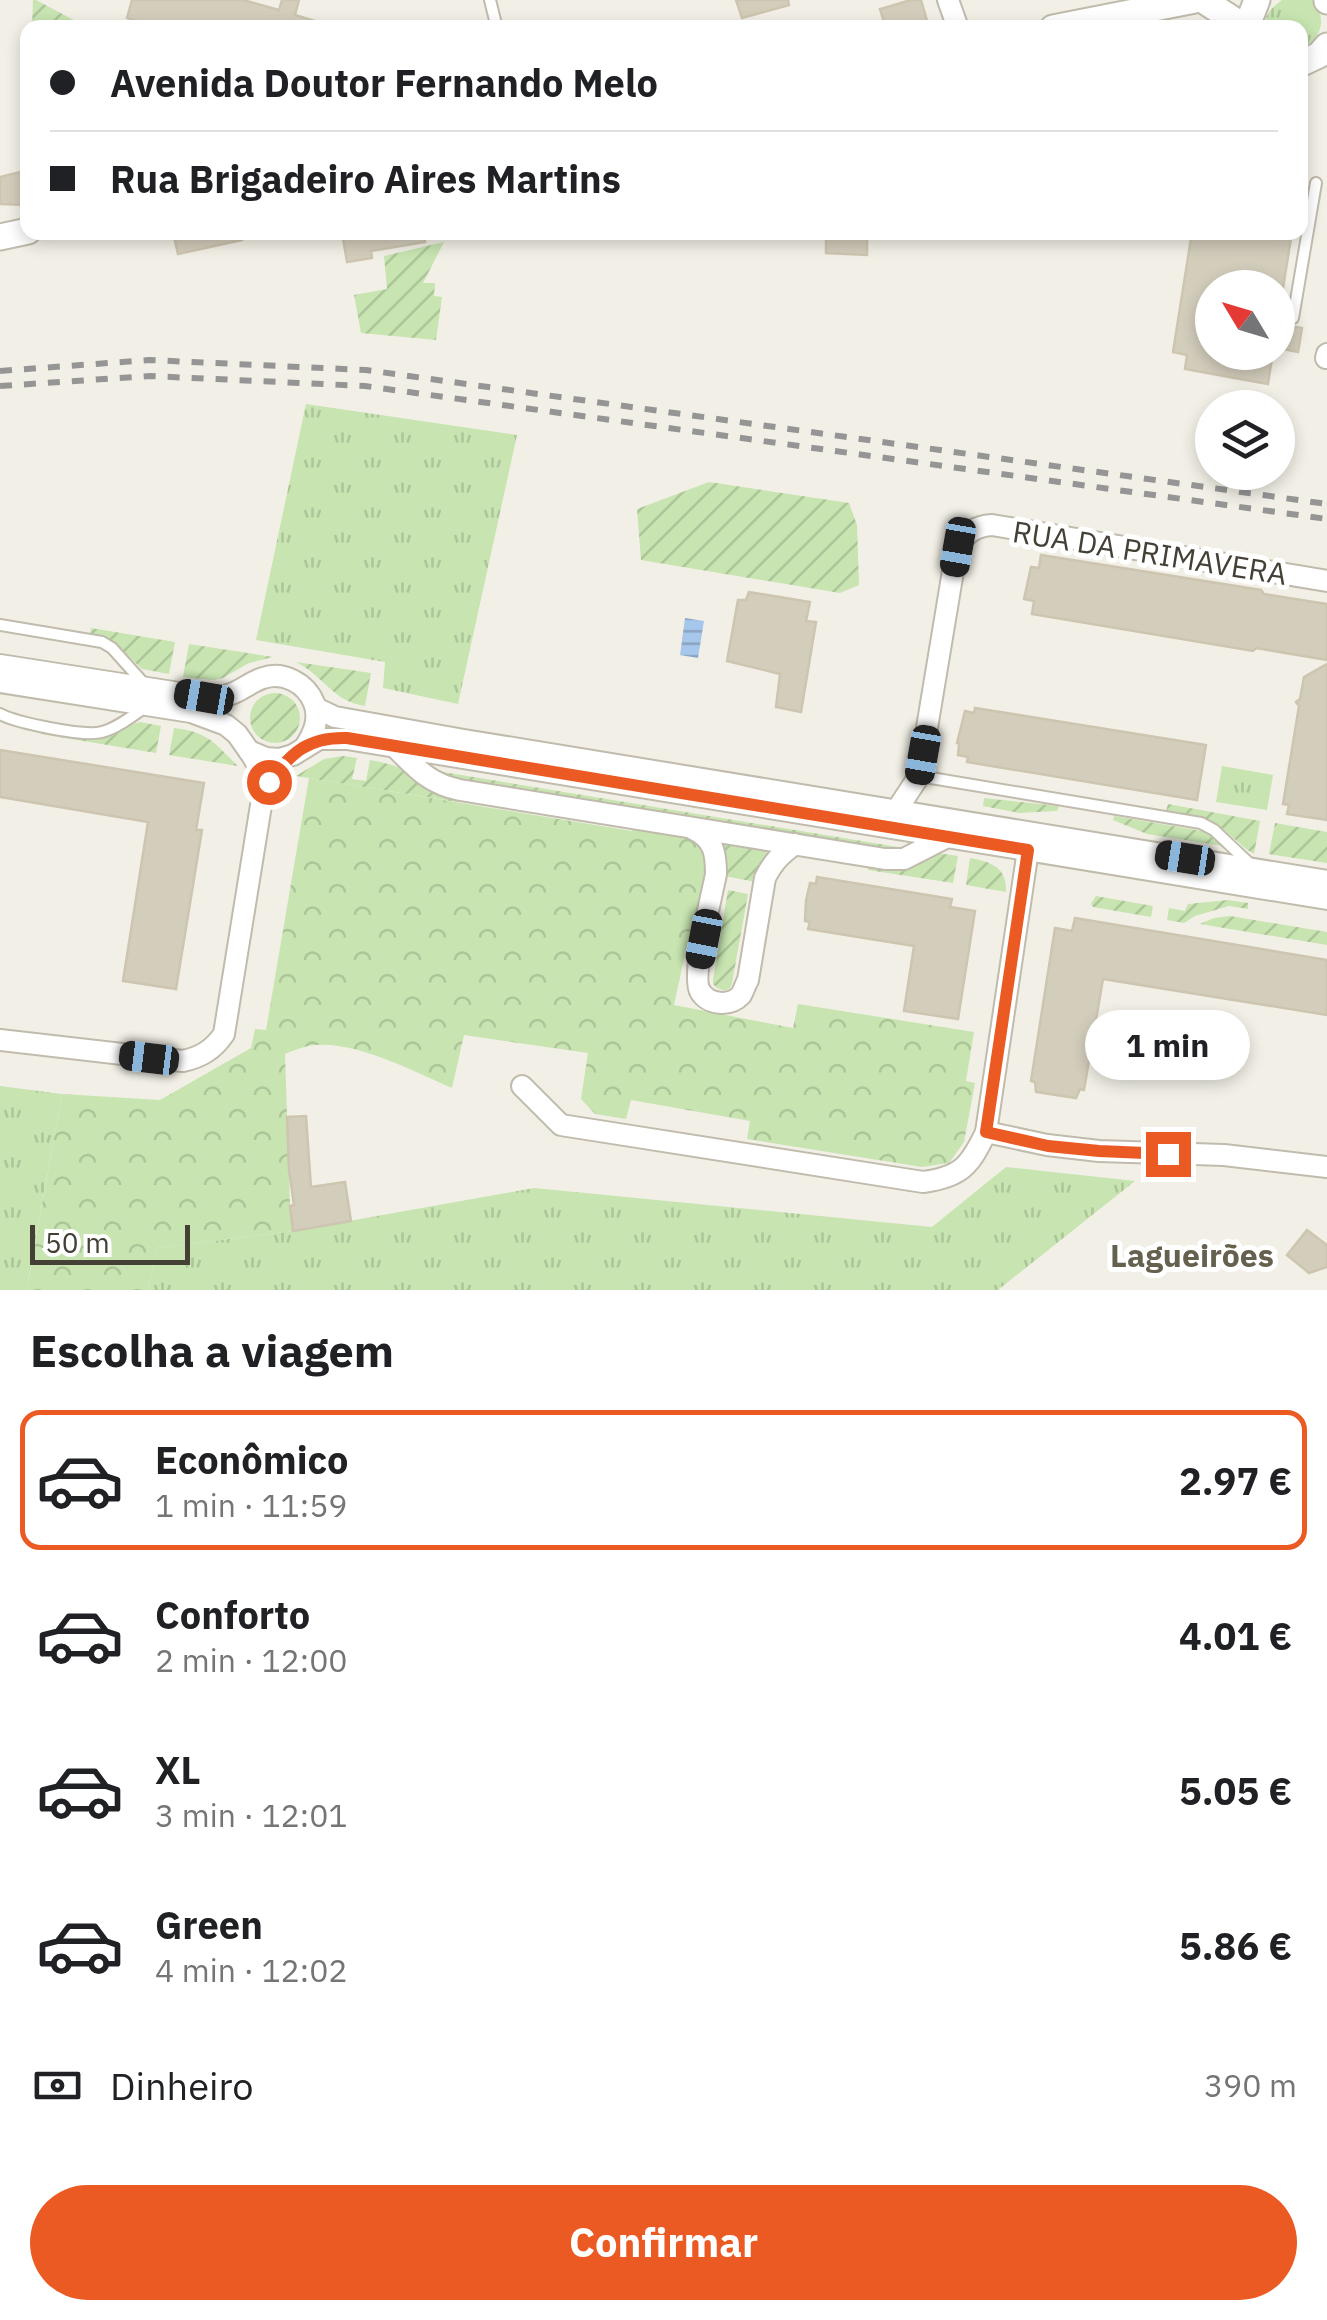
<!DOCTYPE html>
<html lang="pt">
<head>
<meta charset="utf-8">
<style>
	:root { --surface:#fff; --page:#f2f2f2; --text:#202124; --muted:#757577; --line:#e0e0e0; --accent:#ec5a23 }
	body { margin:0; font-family:"IBM Plex Sans",sans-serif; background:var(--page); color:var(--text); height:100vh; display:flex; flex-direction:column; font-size:38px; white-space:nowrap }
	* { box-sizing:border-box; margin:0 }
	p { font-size:32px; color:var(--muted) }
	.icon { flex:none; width:55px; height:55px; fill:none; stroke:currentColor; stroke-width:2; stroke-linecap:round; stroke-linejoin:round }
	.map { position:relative; height:1290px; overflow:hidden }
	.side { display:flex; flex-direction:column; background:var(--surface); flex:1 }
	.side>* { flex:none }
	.top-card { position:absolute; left:20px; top:20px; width:1288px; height:220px; border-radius:20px; box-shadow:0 5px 15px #0003; display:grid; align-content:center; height:220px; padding:0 30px; background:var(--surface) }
	.needle { width:65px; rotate:308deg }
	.buttons { position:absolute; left:1195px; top:270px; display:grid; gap:20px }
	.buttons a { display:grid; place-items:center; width:100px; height:100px; border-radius:50%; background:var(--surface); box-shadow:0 5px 15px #0003; font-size:50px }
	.scale { position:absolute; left:30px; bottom:25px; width:160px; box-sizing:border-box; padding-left:10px; border:5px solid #444036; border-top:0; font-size:28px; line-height:35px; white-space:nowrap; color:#444036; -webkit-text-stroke:8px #fff; paint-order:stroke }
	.end { position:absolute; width:45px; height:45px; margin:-22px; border:12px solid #ec5a23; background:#fff; box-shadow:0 0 0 5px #fff }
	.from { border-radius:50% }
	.bubble { position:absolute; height:70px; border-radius:35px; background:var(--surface); box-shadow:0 5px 15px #0003; font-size:32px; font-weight:700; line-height:70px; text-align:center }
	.car { position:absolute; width:30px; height:60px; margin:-30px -15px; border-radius:12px; box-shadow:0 0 8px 2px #0007; background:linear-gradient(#222 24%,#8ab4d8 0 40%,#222 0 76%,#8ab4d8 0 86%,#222 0) }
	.top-card b { display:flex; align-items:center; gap:35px; height:95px; font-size:38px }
	.top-card b+b { border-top:2px solid var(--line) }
	.top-card i { width:25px; height:25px; background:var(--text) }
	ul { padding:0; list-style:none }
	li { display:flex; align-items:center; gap:30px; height:140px; margin:0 20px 15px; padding:0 10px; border:5px solid transparent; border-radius:20px }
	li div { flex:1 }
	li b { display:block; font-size:38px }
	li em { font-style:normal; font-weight:700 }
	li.current { border-color:var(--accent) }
	li>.icon { width:90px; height:90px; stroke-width:1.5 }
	h2 { padding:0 30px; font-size:45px; line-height:120px }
	.pay { display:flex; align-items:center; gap:25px; height:110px; padding:0 30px; font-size:38px }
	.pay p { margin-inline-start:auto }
	.button { display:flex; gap:20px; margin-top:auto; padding:20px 30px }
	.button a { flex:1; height:115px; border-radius:60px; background:var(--accent); color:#fff; font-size:40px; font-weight:700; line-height:115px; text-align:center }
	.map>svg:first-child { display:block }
	.grass { fill:url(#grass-tufts) }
	.forest { fill:url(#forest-crowns) }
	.garden { fill:url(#garden-furrows) }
	.water { fill:url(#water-rules) }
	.building { fill:#d3cdbc; stroke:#cdc5b0; stroke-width:2.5 }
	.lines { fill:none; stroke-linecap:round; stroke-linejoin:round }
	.service-casing { stroke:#c0bbac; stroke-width:14 }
	.minor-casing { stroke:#c0bbac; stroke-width:24 }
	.tertiary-casing { stroke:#c0bbac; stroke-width:29 }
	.service { stroke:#fff; stroke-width:10 }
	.minor { stroke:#fff; stroke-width:20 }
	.tertiary { stroke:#fff; stroke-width:25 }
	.rail { stroke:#959595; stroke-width:6; stroke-dasharray:12 12; stroke-linecap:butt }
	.route { stroke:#ec5a23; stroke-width:12 }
	.labels { text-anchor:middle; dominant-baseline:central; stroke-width:10; stroke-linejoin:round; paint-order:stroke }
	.street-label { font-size:30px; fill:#444036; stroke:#fff }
	.neighbourhood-label { font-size:32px; font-weight:bold; fill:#66604e; stroke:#fff }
</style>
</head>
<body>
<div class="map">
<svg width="1327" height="1290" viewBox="0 0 1327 1290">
	<defs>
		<pattern id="grass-tufts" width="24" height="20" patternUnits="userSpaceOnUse" patternTransform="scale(2.5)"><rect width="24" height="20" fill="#c7e4b1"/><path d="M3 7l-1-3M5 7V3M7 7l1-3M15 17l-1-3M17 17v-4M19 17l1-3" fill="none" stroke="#acc599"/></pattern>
		<pattern id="forest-crowns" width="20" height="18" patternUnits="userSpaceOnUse" patternTransform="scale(2.5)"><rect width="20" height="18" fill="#c7e4b1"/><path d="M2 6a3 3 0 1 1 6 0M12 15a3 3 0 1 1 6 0" fill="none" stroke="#acc599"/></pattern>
		<pattern id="garden-furrows" width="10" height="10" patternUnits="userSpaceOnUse" patternTransform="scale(2.5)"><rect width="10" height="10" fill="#c7e4b1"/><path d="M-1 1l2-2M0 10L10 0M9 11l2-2" fill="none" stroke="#acc599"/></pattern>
		<pattern id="water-rules" width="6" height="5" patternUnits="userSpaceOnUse" patternTransform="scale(2.5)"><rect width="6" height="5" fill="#a6c6eb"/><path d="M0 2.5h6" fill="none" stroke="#89a2bf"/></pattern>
	</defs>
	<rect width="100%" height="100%" fill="#f2f0e6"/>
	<g class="grass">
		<path d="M1282 0H1314C1327 21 1322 38 1300 50V28H1264C1265 14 1271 8 1282 0Z"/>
		<path d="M306 404 517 435 458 704 383 688 385 662 256 640Z"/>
		<path d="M1222 766 1273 775 1267 810 1216 802Z"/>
		<path d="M0 1086 62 1094 28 1281 29 1290H0Z"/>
		<path d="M1006 1167 1135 1181 998 1290H148L156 1248 293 1231 534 1188 932 1227Z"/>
	</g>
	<path class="forest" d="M309 778 632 831 634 823 683 831 707 851 709 870 698 932 688 940 674 1005 793 1028 798 1004 974 1032 966 1081 975 1083 964 1142 949 1163 922 1167 747 1139 750 1121 631 1100 626 1119 595 1114 581 1099 588 1053 464 1035 452 1088C412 1071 352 1038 308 1046 300 1048 292 1051 285 1054L290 1206 293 1231 156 1248 148 1290H29L28 1282 62 1094 160 1100 251 1048 255 1029 266 1030Z"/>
	<g class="garden">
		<path d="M33 0H36L87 27H32Z"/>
		<path d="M444 242 423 283H435L434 296 442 297 436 340 361 333 354 295 387 289 384 256Z"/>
		<path d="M709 482 849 503 857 525 859 585 840 593 641 560 637 509Z"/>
		<path d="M91 628 175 642 169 674 142 669 114 642 107 638 90 635Z"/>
		<path d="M189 644 273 657 249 663 223 678 214 680 183 677Z"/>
		<path d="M296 662 371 673 365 706C332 701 324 676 296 662Z"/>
		<circle cx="275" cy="718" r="25"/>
		<path d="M140 722 161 726 156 753 41 734 42 732C63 735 89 744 109 737 121 733 128 725 140 722Z"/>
		<path d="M174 728C209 732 214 743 238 766L169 755Z"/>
		<path d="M343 756 357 758 352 779 366 781 370 760C403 765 429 780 459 796L457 802 296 776 324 759Z"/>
		<path d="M431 770 910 849 898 853 444 780Z"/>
		<path d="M984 798 1059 806 1057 811 1019 813 983 806Z"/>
		<path d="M1168 804 1260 821 1254 854C1239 845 1229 832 1214 823 1200 815 1182 814 1166 811Z"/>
		<path d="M1114 816 1202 831 1216 838 1223 846 1147 834 1113 820Z"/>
		<path d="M1275 823 1327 832V863L1269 854Z"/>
		<path d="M719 839 772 848 760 866 756 882 724 876V851Z"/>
		<path d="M937 853 958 856 953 883 868 870V863Z"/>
		<path d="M970 858C991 862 1007 867 1006 892L966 885Z"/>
		<path d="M728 890 748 894 732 983 730 988 725 991 717 988 713 984V980Z"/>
		<path d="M1096 896 1153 906 1151 917 1093 907 1091 904Z"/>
		<path d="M1228 900 1248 903V909L1229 906 1195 916 1184 923 1167 920 1169 908 1185 911 1188 904Z"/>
		<path d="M1230 916 1327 932V945L1200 924 1214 918Z"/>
	</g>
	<path class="water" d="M685 618 704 621 698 658 680 655Z"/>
	<g class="building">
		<path d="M132 0H243L279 10 282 0H299L295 15 322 23 321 28H159L127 18Z"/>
		<path d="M736 0H788L789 5 742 18Z"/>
		<path d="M911 0H921L928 24 915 28H886L880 9Z"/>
		<path d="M28 170V205L0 204V177Z"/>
		<path d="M173 232H241L242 240 178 254Z"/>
		<path d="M342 232H424L425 242 371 251 372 258 347 262Z"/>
		<path d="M826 232H867V255L826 253Z"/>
		<path d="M1192 232H1292L1283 288H1212V352H1273L1268 384 1185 369 1187 355 1173 352Z"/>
		<path d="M1278 324 1302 328 1298 352 1278 348Z"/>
		<path d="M1041 555 1261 590 1264 594 1327 604V660L1256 648 1253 651 1032 614 1034 601 1024 599 1031 567 1039 568Z"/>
		<path d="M749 592 810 602 806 621 816 622 801 712 776 707 780 674 727 661 738 600H746Z"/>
		<path d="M1327 664V820L1287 814 1289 805 1283 804 1299 706 1296 702 1300 699 1304 677Z"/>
		<path d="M975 708 1206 745 1197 800 967 762 968 757 958 755 959 743H957L965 711 974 713Z"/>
		<path d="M0 750 204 783 196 830H202L176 989 123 981 148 822 0 797Z"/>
		<path d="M817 877 952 899 950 907 975 911 958 1019 904 1011 914 946 808 929 810 922 805 921 806 901 810 883 816 884Z"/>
		<path d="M1075 918 1327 960V1015L1103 979 1084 1090 1080 1089 1076 1098 1036 1092 1035 1082 1031 1081 1055 928 1072 931Z"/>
		<path d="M306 1116 311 1187 345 1182 351 1221 293 1231 290 1206 294 1205 289 1170 287 1117Z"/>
		<path d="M1307 1230 1327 1245V1267L1309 1273 1287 1255Z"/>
	</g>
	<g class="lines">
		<defs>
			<g id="service">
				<path d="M490 0 497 28"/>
				<path d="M1293 318 1316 183"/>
				<path d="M0 625 102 642 112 648 147 687"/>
				<path d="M0 714C17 723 84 737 102 732 117 728 131 717 144 708"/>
				<path d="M919 776 1201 823 1214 830 1251 865"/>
			</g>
			<g id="minor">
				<path d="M948 0 958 28"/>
				<path d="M1326 358 1327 354"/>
				<path d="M0 665 205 697C213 697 220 698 228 695 240 692 250 682 263 678 283 671 306 683 314 703 320 719 314 733 305 747"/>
				<path d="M0 682 191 712 226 725 237 734 249 751 266 758 279 759 293 755 319 739H347L1327 899"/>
				<path d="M316 708 335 717 464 740 1327 881"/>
				<path d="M394 746C416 768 429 784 460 790L885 859H904L947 837"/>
				<path d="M896 811 919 776 957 547C966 533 975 526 992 525L1327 581"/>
				<path d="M693 829C714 839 716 853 716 874 712 895 691 976 700 991 708 1005 730 1007 741 995 744 990 745 985 748 980L765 878C773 862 781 854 795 844"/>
				<path d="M0 1040 183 1061C201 1057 213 1050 224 1034L263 793C263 776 259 765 249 751"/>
				<path d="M522 1086 561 1125 923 1182C961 1177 970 1166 986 1132L1047 1145 1099 1151 1224 1155 1327 1167"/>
				<path d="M986 1132 1028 850"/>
			</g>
			<g id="tertiary">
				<path d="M1203 0 1246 28"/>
				<path d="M1327 0V1"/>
				<path d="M1053 28 1195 0"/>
				<path d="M1250 28V18L1257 0"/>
				<path d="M1300 64 1319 55 1327 46"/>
				<path d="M0 237 28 231"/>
			</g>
		</defs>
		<use href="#service" class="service-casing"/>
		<use href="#minor" class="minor-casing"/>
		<use href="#tertiary" class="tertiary-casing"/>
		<use href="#service" class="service"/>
		<use href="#minor" class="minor"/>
		<use href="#tertiary" class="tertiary"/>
		<g class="rail">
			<path d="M0 371 149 360 366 370 1327 504"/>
			<path d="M0 386 150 376 365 386 1327 519"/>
		</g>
	</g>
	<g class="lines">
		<path class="route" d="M269 782C292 752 308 737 347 738L1028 850 986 1132 1048 1146 1099 1151 1168 1154"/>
	</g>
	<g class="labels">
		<g class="street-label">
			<text transform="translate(1150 552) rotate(9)">RUA DA PRIMAVERA</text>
		</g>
		<g class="neighbourhood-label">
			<text x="1192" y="1255">Lagueirões</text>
		</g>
	</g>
</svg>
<div class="buttons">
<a><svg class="needle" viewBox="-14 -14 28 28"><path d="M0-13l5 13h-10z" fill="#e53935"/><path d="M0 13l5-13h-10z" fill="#757577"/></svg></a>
<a><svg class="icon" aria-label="layers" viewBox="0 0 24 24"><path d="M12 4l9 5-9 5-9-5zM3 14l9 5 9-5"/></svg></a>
</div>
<div class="scale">50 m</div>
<i class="end from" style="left:269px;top:782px"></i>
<i class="end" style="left:1168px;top:1154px"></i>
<div class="bubble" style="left:1085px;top:1010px;width:165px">1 min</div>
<i class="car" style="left:958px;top:547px;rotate:190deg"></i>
<i class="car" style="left:204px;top:697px;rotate:280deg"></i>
<i class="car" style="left:923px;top:755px;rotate:190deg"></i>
<i class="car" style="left:1185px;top:858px;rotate:279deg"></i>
<i class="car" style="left:704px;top:939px;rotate:191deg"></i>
<i class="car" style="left:149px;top:1058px;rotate:277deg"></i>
<div class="top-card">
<b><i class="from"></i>Avenida Doutor Fernando Melo</b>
<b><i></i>Rua Brigadeiro Aires Martins</b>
</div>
</div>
<section class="side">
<h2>Escolha a viagem</h2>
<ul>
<li class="current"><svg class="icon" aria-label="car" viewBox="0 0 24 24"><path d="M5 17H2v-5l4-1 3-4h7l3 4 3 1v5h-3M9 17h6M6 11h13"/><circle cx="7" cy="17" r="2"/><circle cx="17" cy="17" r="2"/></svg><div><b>Econômico</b><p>1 min · 11:59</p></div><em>2.97 €</em></li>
<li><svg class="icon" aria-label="car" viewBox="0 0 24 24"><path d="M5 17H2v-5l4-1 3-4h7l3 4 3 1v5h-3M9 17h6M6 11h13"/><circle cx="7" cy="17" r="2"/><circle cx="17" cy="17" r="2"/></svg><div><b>Conforto</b><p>2 min · 12:00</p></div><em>4.01 €</em></li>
<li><svg class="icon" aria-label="car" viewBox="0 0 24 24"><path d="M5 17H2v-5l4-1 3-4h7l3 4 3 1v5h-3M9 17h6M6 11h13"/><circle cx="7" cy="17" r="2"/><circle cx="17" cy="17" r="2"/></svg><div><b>XL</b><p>3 min · 12:01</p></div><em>5.05 €</em></li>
<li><svg class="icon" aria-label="car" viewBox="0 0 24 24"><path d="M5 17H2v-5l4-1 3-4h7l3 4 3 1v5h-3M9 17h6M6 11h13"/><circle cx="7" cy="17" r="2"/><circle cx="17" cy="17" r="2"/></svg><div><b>Green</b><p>4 min · 12:02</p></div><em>5.86 €</em></li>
</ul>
<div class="pay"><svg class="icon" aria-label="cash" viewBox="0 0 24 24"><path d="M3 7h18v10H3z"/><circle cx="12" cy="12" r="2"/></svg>Dinheiro<p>390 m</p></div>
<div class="button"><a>Confirmar</a></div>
</section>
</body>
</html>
